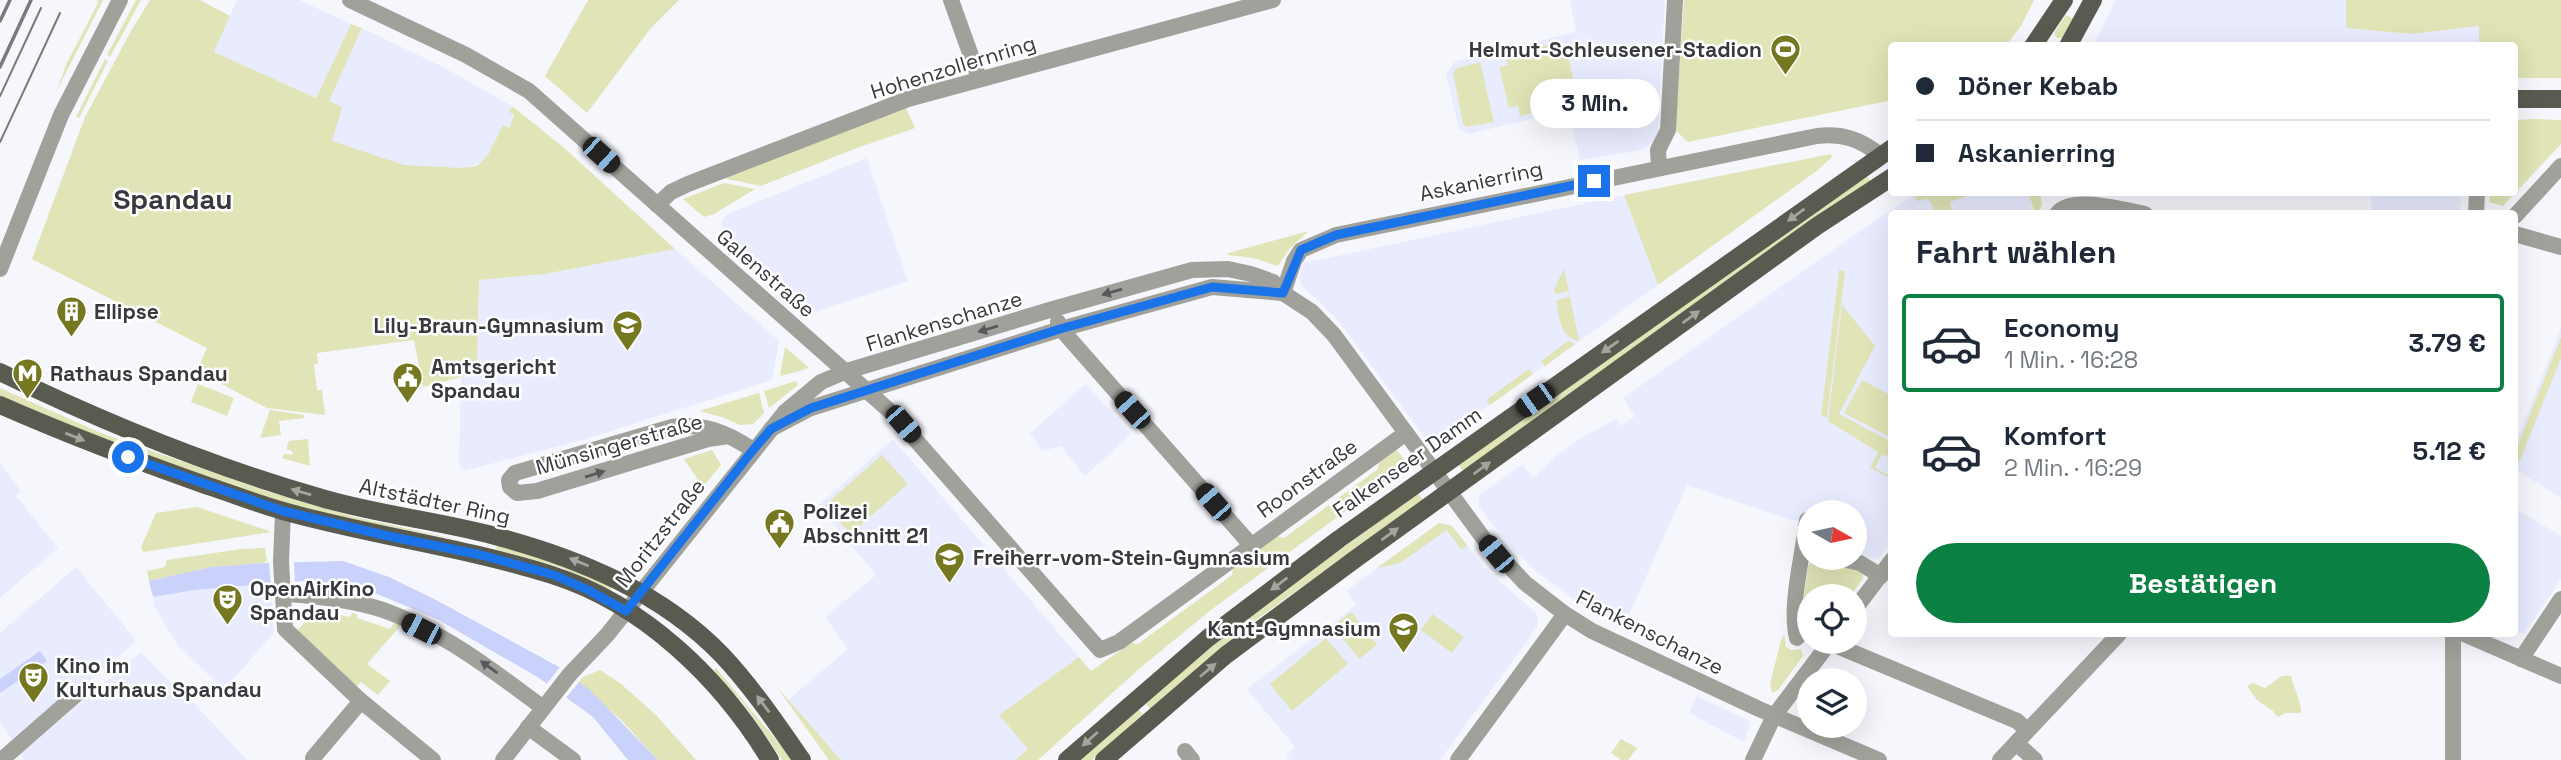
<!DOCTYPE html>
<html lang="de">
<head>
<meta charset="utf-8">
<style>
	:root { --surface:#fff; --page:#f2f2f3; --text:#1f2937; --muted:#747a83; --line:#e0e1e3; --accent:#0b8043 }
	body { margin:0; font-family:"Space Grotesk",sans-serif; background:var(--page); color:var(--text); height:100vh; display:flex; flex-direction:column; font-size:26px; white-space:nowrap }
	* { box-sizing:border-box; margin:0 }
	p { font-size:23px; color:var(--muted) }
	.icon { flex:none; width:38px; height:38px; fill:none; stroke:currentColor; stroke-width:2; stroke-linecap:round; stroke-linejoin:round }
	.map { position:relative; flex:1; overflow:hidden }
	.panel { position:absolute; left:1888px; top:210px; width:630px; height:427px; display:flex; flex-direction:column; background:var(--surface); border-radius:7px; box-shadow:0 7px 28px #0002 }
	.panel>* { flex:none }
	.top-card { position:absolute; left:1888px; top:42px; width:630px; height:154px; border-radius:7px; box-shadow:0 7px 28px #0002; display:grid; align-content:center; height:154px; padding:0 28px; background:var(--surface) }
	.needle { width:46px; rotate:99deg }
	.controls { position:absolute; left:1797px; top:500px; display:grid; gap:14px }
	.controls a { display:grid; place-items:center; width:70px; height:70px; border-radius:50%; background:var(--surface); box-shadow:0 7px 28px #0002; font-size:35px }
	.end { position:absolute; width:32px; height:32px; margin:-16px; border:9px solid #1a73e8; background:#fff; box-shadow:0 0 0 4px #fff }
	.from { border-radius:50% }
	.bubble { position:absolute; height:49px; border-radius:24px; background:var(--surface); box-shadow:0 7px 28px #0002; font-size:23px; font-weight:700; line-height:49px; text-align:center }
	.car { position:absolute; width:21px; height:42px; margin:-21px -10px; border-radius:9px; box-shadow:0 0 5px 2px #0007; background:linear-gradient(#222 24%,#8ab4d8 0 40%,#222 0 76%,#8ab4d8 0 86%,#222 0) }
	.top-card b { display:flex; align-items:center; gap:24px; height:66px; font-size:26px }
	.top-card b+b { border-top:2px solid var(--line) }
	.top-card i { width:18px; height:18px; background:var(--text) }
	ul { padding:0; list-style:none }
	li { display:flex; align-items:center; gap:21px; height:98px; margin:0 14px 10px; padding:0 14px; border:4px solid transparent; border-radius:7px }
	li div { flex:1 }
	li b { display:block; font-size:26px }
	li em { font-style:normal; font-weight:700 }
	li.selected { border-color:var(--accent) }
	li>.icon { width:63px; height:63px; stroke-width:1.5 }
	h2 { padding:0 28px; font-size:32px; line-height:84px }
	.action { display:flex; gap:14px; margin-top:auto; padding:14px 28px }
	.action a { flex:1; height:80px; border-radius:42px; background:var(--accent); color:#fff; font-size:28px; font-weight:700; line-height:80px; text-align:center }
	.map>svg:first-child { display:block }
	.built { fill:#e9ecfe }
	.green { fill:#e0e4b6 }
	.water { fill:#cad1fa }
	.pier { fill:#f6f7fd }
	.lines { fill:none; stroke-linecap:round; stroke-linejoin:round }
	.minor { stroke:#a0a19b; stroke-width:16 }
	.major { stroke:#5a5b50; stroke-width:18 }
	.tram { stroke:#797a80; stroke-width:2 }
	.rail { stroke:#797a80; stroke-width:3.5 }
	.oneway { fill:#a4a59f }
	.oneway2 { fill:#57585b }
	.route { stroke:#1a73e8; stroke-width:9 }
	.labels { text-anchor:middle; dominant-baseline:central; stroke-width:5; stroke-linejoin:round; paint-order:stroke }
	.poi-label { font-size:21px; font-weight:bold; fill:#38393f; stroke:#fff; text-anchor:start }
	.street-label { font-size:21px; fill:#38393f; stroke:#fff }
	.district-label { font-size:28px; font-weight:bold; fill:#38393f; stroke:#fff }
</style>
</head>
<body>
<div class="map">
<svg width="2561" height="760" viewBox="0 0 2561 760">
	<rect width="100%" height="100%" fill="#f6f7fd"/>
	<g class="built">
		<path d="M237 0H299L351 24 316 98 214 52Z"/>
		<path d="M1570 0H1665L1658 136 1645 149 1580 160 1569 110 1469 134 1459 129 1446 75 1454 62 1576 32Z"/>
		<path d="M2116 0H2346V28L2412 34 2480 26 2479 45 2093 46Z"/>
		<path d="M362 28 441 66 512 106 509 112 514 115 508 128 503 126 489 155 481 163 463 168 404 165 332 141 328 101Z"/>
		<path d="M867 158 908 281 811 313 725 236 721 223 727 214Z"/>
		<path d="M1976 193H2028L2034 213H1952L1950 202Z"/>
		<path d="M2371 193H2461L2460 213H2371Z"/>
		<path d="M1624 195 1658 285 1438 442H1428L1337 319 1301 285 1299 275 1304 263Z"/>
		<path d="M1914 195 1917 201 1928 199 1934 209 1929 213 1892 214V273L1889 275 1892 278V540L1879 557 1872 559 1855 551V513H1810L1809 522 1791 520 1687 485 1624 626 1576 601 1538 573 1512 548 1478 506 1480 494 1523 464 1533 478 1557 455 1581 438 1616 419 1621 426 1635 416 1623 398 1850 238Z"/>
		<path d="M675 249 779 341 772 380 589 438 464 471 459 465 461 378 477 372 479 280 545 274Z"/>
		<path d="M2561 328V498L2515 469V444Z"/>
		<path d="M1086 384 1131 434 1085 476 1061 446 1042 451 1030 433Z"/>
		<path d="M893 439 1079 657 999 715 1028 749 1015 760H841L788 700 848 649 825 617 876 575 818 506Z"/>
		<path d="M0 463 21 491 16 496 58 548 0 598Z"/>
		<path d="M2515 508 2561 536V579L2524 634 2515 630Z"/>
		<path d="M1439 523 1452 526 1484 567 1537 614 1538 626 1440 760H1290L1286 755 1295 747 1247 689 1356 605 1346 591Z"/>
		<path d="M76 567 135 639 134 643 84 685 12 740 0 721V693L47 661 40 652 0 679V633Z"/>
		<path d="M270 584 274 632 224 690 177 644 154 606 153 597 195 590Z"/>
		<path d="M141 652 173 685 175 683 247 760H24L20 754Z"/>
		<path d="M1697 696 1751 722 1744 742 1689 713Z"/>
	</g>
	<g class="green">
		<path d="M97 0H103L56 92 67 63 98 3Z"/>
		<path d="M136 0H141L110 57 107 55Z"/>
		<path d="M150 0H200L230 16 214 52 316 98 351 24 362 28 329 101 342 107 332 141 404 165 463 168 477 166 488 155 503 125 509 128 514 115 509 112 512 106 562 146 675 249 545 274 479 280 477 373 423 387 414 340 317 353 318 363 314 365 317 390H322L325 415 267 408 197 371 207 348 32 259 85 117 131 31Z"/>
		<path d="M588 0H679L650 29 587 113 545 76Z"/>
		<path d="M1684 0H2034L2021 26 2006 45 1892 46V100L1688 142 1675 130Z"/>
		<path d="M2346 0H2561V78H2515V46L2479 45V26L2412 34 2346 28Z"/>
		<path d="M2066 15 2074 19 2063 38H2057L2054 33Z"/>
		<path d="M1556 43 1558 53 1567 51 1576 92 1566 95 1569 104 1520 116 1518 106 1509 108 1499 67 1508 65 1506 56Z"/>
		<path d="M105 59 108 61 79 118 76 117Z"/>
		<path d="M1480 62 1494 122 1466 127 1463 124 1453 72 1458 68Z"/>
		<path d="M905 106 915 128 857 148 761 186 723 178Z"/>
		<path d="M2533 119 2561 120V144L2503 206 2489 202 2490 193 2515 192V120Z"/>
		<path d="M1831 154 1832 157 1818 170 1658 285 1624 195Z"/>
		<path d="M1863 174 1871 180 1463 471 1458 464Z"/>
		<path d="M724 183 755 189 714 214 704 217 683 199Z"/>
		<path d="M1913 193H1976L1950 202 1952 214 1929 213 1934 209 1928 199 1917 201Z"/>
		<path d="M2028 193H2040L2042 204 2039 213H2035Z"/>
		<path d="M1309 231 1290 248 1278 266 1253 258 1228 255V253Z"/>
		<path d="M1564 269 1569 291 1555 294 1554 289Z"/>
		<path d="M1839 270 1845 271 1827 417 1821 416Z"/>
		<path d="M1570 297 1579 341C1559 337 1560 317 1556 300Z"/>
		<path d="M1842 305 1875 346 1839 414 1892 442 1890 458 1882 454 1875 468 1892 477V479L1870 468 1878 452 1828 421Z"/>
		<path d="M2561 337V358L2518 465 2515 463V452Z"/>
		<path d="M1568 341 1575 344 1545 366 1541 361Z"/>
		<path d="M785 347 808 367 807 369 780 376Z"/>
		<path d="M1529 369 1533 374 1490 405 1486 400Z"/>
		<path d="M1862 380 1892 396V438L1844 413Z"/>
		<path d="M796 381 798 385 769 408 764 391Z"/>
		<path d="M198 384 234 398 227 416 191 402Z"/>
		<path d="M0 388 101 433 266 491 355 517 464 541 302 510 165 463 0 398Z"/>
		<path d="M759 393 764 413 753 424 740 425 725 418 699 411Z"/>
		<path d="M270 410 304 415V418L279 421 281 435 260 438Z"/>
		<path d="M308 439 310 466 282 458 284 454 293 455 292 451 286 449 289 441Z"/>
		<path d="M1394 446 1408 465 1211 610 1140 668 1038 760H1015L1028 749 999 715 1079 657 1091 671 1131 643 1138 644 1232 575 1234 562 1271 535 1284 538 1378 469 1380 456Z"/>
		<path d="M712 450 721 465 703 487 684 459Z"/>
		<path d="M882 455 908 484 850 534 825 505Z"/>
		<path d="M1418 493 1423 500 1256 620 1150 709 1145 702 1252 614Z"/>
		<path d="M197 507 272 532 143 552 141 547 156 513Z"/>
		<path d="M1439 523 1452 526 1467 545 1463 549 1460 548 1447 530 1400 563 1377 568Z"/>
		<path d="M497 546 545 558 613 587 611 590 562 568 496 549Z"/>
		<path d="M265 548 267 561 263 563 211 567 149 581 147 571 165 567 167 560 241 549Z"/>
		<path d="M1811 563 1848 566 1862 572 1863 579 1849 597H1810L1809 623 1802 617V612L1808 566Z"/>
		<path d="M316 610 350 617 352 613 357 614V618L390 629 394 623 401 625 367 664 390 681 378 695 361 682 357 686 295 633Z"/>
		<path d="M1351 612 1377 645 1359 659 1333 626Z"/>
		<path d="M1432 614 1464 637 1452 653 1421 630Z"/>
		<path d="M1784 635 1786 647 1791 650 1801 649 1803 656 1778 690 1772 693 1770 684 1781 640Z"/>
		<path d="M1326 638 1348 664 1292 711 1270 684Z"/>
		<path d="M716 668 793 760H782L744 704 714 671Z"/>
		<path d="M600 670 620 683 655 714 696 760H658L622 721 579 682 583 677Z"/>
		<path d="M2282 676H2291C2294 689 2301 699 2301 713H2285L2278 717 2273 711 2257 700 2247 686 2253 683 2265 688Z"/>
		<path d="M776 686 841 760H829Z"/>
		<path d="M1137 708 1143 714 1092 760H1079Z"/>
		<path d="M1621 739 1637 748 1628 760H1621L1611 753Z"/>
	</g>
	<g class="water">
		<path d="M343 561 389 577 436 600 559 667 590 690 658 760H628L593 717 539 678 437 619 375 593 313 580 195 590 153 597 149 581 211 567 263 563Z"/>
		<path d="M40 651 47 661 0 693V679Z"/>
	</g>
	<g class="pier">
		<path d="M294 562 295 584 271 585 269 563Z"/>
		<path d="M560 667 579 682 566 698 546 685Z"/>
	</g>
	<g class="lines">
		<g class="minor">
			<path d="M350 0 466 55 529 91 892 413 1100 650 1119 642 1406 433"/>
			<path d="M951 0 979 78"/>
			<path d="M1659 167 1658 150 1668 130 1675 0"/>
			<path d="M657 205 671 192 688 184 908 99 1273 0"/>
			<path d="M2057 214C2070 195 2124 210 2145 214"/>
			<path d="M2476 214 2477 192"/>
			<path d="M2515 216 2561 166"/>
			<path d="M2515 234 2561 247"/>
			<path d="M0 269 61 115 120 0"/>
			<path d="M1283 293 1294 261 1301 250 1336 235 1817 136C1842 133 1860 139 1880 155"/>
			<path d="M1058 322 1061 329 1251 545"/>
			<path d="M771 429 811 408 890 383 1061 329 1212 287 1283 293 1312 312 1334 335 1484 539 1525 583 1565 614 1592 631 1759 709 1879 760"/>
			<path d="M729 436 708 439 537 491 517 493 510 487 509 480 515 473 672 427C703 423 726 432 753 450"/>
			<path d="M283 511 281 562 285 629 361 701 433 760"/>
			<path d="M1838 558 1860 563 1881 576"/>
			<path d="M282 593C316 597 351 599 383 610 442 631 494 671 543 708"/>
			<path d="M1855 609 1892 560"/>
			<path d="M2464 634 2561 676"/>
			<path d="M1797 638C1789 606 1803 555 1807 520"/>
			<path d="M1830 643 2017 721 2027 730"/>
			<path d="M2521 659 2561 599"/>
			<path d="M528 727 573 760"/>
			<path d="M2016 743 2035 760"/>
			<path d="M1185 751 1192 760"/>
			<path d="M6 756 78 693"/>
			<path d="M313 758 361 701"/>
			<path d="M503 760 570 674 607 635 785 412 821 382 847 371 1053 309 1192 270 1228 269 1251 274 1273 282 1283 293"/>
			<path d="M1458 760 1565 614"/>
			<path d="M1753 760 1774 716 1830 642"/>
			<path d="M2000 760 2119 634"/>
			<path d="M2453 760V634"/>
		</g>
		<g class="major">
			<path d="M2033 46 2064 0"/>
			<path d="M2068 46 2093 0"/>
			<path d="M2515 99H2561"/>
			<path d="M0 372C105 423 213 467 325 499 381 515 439 521 495 536 578 558 661 592 722 655 752 687 777 724 802 760"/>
			<path d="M0 405C68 435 137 461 208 486 233 494 258 504 283 511 372 536 464 547 552 575 644 604 721 679 770 760"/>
			<path d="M1067 760 1208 638 1339 539 1892 148"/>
			<path d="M1104 760 1226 655 1354 560 1817 226 1892 177"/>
		</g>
		<g class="tram">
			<path d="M0 96 41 8"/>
			<path d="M0 142 60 13"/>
		</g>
		<g class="rail">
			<path d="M0 21 10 0"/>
			<path d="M0 67 31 0"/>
		</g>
	</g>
	<defs><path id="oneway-solid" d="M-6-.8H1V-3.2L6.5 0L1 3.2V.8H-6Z" transform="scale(1.75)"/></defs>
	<g class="oneway">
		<use href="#oneway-solid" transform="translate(1796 215) rotate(144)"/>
		<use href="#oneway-solid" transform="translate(1691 317) rotate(-36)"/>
		<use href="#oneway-solid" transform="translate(1610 347) rotate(145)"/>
		<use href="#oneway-solid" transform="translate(75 437) rotate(22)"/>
		<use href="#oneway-solid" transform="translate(1482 468) rotate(-36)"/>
		<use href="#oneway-solid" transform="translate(301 492) rotate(-164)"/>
		<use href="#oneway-solid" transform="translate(1390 534) rotate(-36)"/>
		<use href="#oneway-solid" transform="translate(579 562) rotate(-158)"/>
		<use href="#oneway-solid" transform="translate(1279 584) rotate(143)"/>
		<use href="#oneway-solid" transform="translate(1208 670) rotate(-40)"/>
		<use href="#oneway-solid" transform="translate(763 704) rotate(-127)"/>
		<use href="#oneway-solid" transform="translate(1090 739) rotate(138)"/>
	</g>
	<g class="oneway2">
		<use href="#oneway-solid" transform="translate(1112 292) rotate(164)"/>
		<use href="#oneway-solid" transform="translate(988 329) rotate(163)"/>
		<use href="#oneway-solid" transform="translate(595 474) rotate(-17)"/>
		<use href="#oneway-solid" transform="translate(489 667) rotate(-144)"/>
	</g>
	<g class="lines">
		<path class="route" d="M128 457 283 511 388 536 481 555 554 575 588 590 626 611 753 450 771 429 811 408 1060 329 1212 287 1283 293 1301 250 1336 235 1594 181"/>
	</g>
	<defs>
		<symbol id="stadium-pin" viewBox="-11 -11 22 30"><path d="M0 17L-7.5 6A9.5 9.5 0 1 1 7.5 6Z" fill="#757820" stroke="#fff"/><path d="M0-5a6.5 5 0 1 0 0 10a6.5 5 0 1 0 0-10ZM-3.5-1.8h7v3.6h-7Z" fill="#fff"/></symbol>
		<symbol id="building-pin" viewBox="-11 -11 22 30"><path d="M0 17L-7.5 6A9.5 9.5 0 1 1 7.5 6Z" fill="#757820" stroke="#fff"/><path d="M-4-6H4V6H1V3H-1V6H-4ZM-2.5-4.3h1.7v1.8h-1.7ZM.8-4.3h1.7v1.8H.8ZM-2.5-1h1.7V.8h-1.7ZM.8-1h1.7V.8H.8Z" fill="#fff"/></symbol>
		<symbol id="school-pin" viewBox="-11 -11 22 30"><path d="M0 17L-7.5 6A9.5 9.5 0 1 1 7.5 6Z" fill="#757820" stroke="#fff"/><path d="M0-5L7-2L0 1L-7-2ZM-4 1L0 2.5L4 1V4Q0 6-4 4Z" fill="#fff"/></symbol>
		<symbol id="metro-pin" viewBox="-11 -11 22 30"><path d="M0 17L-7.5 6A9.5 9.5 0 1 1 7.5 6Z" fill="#757820" stroke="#fff"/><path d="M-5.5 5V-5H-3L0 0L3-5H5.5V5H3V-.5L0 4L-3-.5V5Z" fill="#fff"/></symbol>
		<symbol id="civic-pin" viewBox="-11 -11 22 30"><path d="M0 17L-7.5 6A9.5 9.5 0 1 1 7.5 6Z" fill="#757820" stroke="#fff"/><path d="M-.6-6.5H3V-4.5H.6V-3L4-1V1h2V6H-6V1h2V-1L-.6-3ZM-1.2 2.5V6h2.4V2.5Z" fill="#fff"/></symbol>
		<symbol id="theatre-pin" viewBox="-11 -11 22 30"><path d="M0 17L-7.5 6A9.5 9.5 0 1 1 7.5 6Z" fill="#757820" stroke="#fff"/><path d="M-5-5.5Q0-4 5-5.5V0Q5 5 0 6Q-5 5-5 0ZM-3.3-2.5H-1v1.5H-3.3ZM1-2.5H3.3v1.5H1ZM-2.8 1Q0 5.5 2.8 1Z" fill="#fff"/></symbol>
	</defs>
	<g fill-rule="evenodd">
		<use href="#stadium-pin" x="1768" y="32" width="35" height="47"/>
		<use href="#building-pin" x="54" y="294" width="35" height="47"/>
		<use href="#school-pin" x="610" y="308" width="35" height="47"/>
		<use href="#metro-pin" x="10" y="356" width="35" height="47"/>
		<use href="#civic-pin" x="390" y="360" width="35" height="47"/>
		<use href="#civic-pin" x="762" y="506" width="35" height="47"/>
		<use href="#school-pin" x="932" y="540" width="35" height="47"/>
		<use href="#theatre-pin" x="210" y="582" width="35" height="47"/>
		<use href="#school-pin" x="1386" y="610" width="35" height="47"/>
		<use href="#theatre-pin" x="16" y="660" width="35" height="47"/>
	</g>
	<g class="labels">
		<g class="poi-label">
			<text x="1762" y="49" text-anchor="end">Helmut-Schleusener-Stadion</text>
			<text x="94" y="311">Ellipse</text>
			<text x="604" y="325" text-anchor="end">Lily-Braun-Gymnasium</text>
			<text x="431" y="366">Amtsgericht<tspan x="431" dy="24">Spandau</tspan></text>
			<text x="50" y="373">Rathaus Spandau</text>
			<text x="803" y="511">Polizei<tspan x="803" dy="24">Abschnitt 21</tspan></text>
			<text x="973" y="557">Freiherr-vom-Stein-Gymnasium</text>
			<text x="250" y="588">OpenAirKino<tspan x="250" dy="24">Spandau</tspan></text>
			<text x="1381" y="628" text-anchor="end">Kant-Gymnasium</text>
			<text x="56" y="665">Kino im<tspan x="56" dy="24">Kulturhaus Spandau</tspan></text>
		</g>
		<g class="street-label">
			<text transform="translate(953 67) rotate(-17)">Hohenzollernring</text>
			<text transform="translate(1481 181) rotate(-12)">Askanierring</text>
			<text transform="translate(766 273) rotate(41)">Galenstraße</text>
			<text transform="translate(944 321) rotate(-17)">Flankenschanze</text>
			<text transform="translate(619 444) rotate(-16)">Münsingerstraße</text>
			<text transform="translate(1407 462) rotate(-35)">Falkenseer Damm</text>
			<text transform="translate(1307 478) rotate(-36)">Roonstraße</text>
			<text transform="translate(435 501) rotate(12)">Altstädter Ring</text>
			<text transform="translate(660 533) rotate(-52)">Moritzstraße</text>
			<text transform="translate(1650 632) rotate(27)">Flankenschanze</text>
		</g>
		<g class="district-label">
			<text x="173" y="199">Spandau</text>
		</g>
	</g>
</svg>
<div class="controls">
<a><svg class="needle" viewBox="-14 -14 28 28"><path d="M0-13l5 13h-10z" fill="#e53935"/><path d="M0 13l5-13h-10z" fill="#747a83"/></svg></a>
<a><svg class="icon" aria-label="locate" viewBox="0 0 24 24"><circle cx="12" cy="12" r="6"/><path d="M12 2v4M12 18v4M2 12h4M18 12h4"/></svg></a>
<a><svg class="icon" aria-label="layers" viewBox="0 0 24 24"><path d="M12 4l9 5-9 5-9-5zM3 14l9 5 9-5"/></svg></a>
</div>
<i class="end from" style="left:128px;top:457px"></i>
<i class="end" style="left:1594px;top:181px"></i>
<div class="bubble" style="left:1530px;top:79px;width:130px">3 Min.</div>
<i class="car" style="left:601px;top:155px;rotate:132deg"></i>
<i class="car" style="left:1535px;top:400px;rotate:235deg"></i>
<i class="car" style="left:1132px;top:410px;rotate:318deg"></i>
<i class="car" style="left:903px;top:424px;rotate:139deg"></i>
<i class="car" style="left:1213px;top:502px;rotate:319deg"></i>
<i class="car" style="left:1496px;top:554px;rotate:320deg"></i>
<i class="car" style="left:421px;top:629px;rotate:297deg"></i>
<div class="top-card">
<b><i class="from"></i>Döner Kebab</b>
<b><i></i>Askanierring</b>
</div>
<section class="panel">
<h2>Fahrt wählen</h2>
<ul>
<li class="selected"><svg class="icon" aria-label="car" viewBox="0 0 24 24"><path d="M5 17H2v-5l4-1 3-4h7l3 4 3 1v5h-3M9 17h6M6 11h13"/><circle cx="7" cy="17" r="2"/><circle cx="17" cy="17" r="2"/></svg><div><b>Economy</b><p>1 Min. · 16:28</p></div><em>3.79 €</em></li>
<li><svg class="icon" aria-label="car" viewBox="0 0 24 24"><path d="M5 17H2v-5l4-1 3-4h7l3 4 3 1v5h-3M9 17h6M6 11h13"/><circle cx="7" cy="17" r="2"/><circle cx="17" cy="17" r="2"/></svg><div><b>Komfort</b><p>2 Min. · 16:29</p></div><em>5.12 €</em></li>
</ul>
<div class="action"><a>Bestätigen</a></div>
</section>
</div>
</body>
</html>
